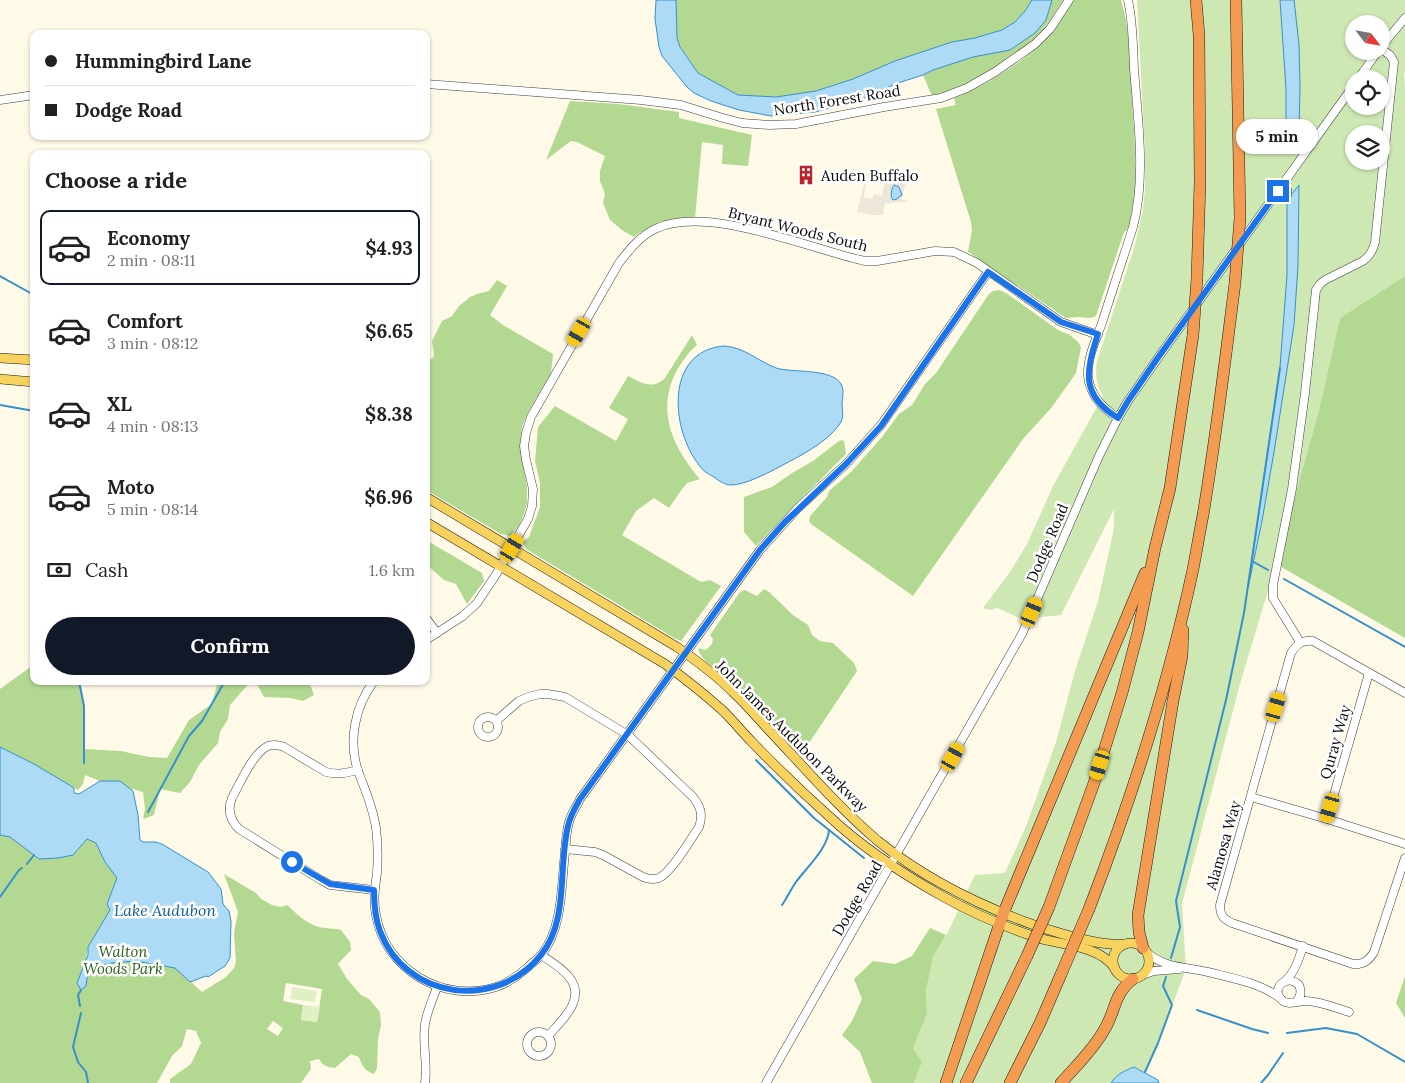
<!DOCTYPE html>
<html lang="en">
<head>
<meta charset="utf-8">
<style>
	:root { --surface:#fff; --page:#f6f6f6; --text:#202124; --muted:#757577; --line:#e0e0e0; --accent:#111827 }
	body { margin:0; font-family:Lora,serif; background:var(--page); color:var(--text); height:100vh; display:flex; flex-direction:column; font-size:19px; white-space:nowrap }
	* { box-sizing:border-box; margin:0 }
	p { font-size:16px; color:var(--muted) }
	.icon { flex:none; width:28px; height:28px; fill:none; stroke:currentColor; stroke-width:2; stroke-linecap:round; stroke-linejoin:round }
	.map { position:relative; flex:1; overflow:hidden }
	.panel { position:absolute; left:30px; top:150px; width:400px; height:535px; display:flex; flex-direction:column; background:var(--surface); border-radius:10px; box-shadow:0 1px 4px #0004 }
	.panel>* { flex:none }
	.guide { position:absolute; left:30px; top:30px; width:400px; height:110px; border-radius:10px; box-shadow:0 1px 4px #0004; display:grid; align-content:center; height:110px; padding:0 15px; background:var(--surface) }
	.needle { width:32px; rotate:121deg }
	.fabs { position:absolute; left:1345px; top:15px; display:grid; gap:10px }
	.fabs a { display:grid; place-items:center; width:45px; height:45px; border-radius:50%; background:var(--surface); box-shadow:0 1px 4px #0004; font-size:25px }
	.end { position:absolute; width:22px; height:22px; margin:-11px; border:6px solid #1a73e8; background:#fff; box-shadow:0 0 0 2px #fff }
	.from { border-radius:50% }
	.bubble { position:absolute; height:35px; border-radius:18px; background:var(--surface); box-shadow:0 1px 4px #0004; font-size:16px; font-weight:700; line-height:35px; text-align:center }
	.car { position:absolute; width:15px; height:30px; margin:-15px -8px; border-radius:6px; box-shadow:0 0 4px 1px #0007; background:linear-gradient(#f5c518 24%,#345 0 40%,#f5c518 0 76%,#345 0 86%,#f5c518 0) }
	.guide b { display:flex; align-items:center; gap:18px; height:48px; font-size:19px }
	.guide b+b { border-top:1px solid var(--line) }
	.guide i { width:12px; height:12px; background:var(--text) }
	ul { padding:0; list-style:none }
	li { display:flex; align-items:center; gap:15px; height:75px; margin:0 10px 8px; padding:0 5px; border:2px solid transparent; border-radius:10px }
	li div { flex:1 }
	li b { display:block; font-size:19px }
	li em { font-style:normal; font-weight:700 }
	li.active { border-color:var(--accent) }
	li>.icon { width:45px; height:45px; stroke-width:1.5 }
	h2 { padding:0 15px; font-size:22px; line-height:60px }
	.pay { display:flex; align-items:center; gap:12px; height:55px; padding:0 15px; font-size:19px }
	.pay p { margin-inline-start:auto }
	.action { display:flex; gap:10px; margin-top:auto; padding:10px 15px }
	.action a { flex:1; height:58px; border-radius:30px; background:var(--accent); color:#fff; font-size:20px; font-weight:700; line-height:58px; text-align:center }
	.map>svg:first-child { display:block }
	.green { fill:#cee8b3; fill-rule:evenodd }
	.forest { fill:#b2d892; fill-rule:evenodd }
	.pitch { fill:#e0efc4 }
	.plaza { fill:#ece7d9 }
	.water { fill:#addaf5; stroke:#3590cc }
	.lines { fill:none; stroke-linecap:round; stroke-linejoin:round }
	.stream { stroke:#3590cc; stroke-width:2 }
	.minor-casing { stroke:#3d3d3d; stroke-width:9 }
	.major-casing { stroke:#1b1b1b; stroke-width:10 }
	.highway-casing { stroke:#1b1b1b; stroke-width:12 }
	.minor { stroke:#fff; stroke-width:8 }
	.major { stroke:#f8d25e; stroke-width:9 }
	.highway { stroke:#f39b51; stroke-width:11 }
	.highway-bridge-casing { stroke:#1b1b1b; stroke-width:12; stroke-linecap:butt }
	.highway-bridge { stroke:#f39b51; stroke-width:11 }
	.route { stroke:#1a73e8; stroke-width:6 }
	.labels { text-anchor:middle; dominant-baseline:central; stroke-width:5; stroke-linejoin:round; paint-order:stroke }
	.street-label { font-size:15px; fill:#0a0a0a; stroke:#fff }
	.poi-label { font-size:15px; fill:#0a0a0a; stroke:#fff; text-anchor:start }
	.park-label { font-size:15px; font-style:italic; fill:#2a601c; stroke:#fff }
	.water-label { font-size:16px; font-style:italic; fill:#166099; stroke:#fff }
</style>
</head>
<body>
<div class="map">
<svg width="1405" height="1083" viewBox="0 0 1405 1083">
	<rect width="100%" height="100%" fill="#fffae7"/>
	<path class="green" d="M1137 0H1405V72L1404 73 1405 88V276L1340 318 1319 410 1276 564 1240 684 1182 904 1186 969 1158 1043 1145 1072 1134 1067C1124 1071 1117 1075 1111 1083H914L922 1062 913 1048 927 1014 926 991 933 957 948 932 975 875 1005 873 1027 824 1056 742 1075 671 1098 601 1114 528V509L1061 615 1022 619 997 608 991 610 983 608 1010 572 1027 544 1053 486 1103 396C1096 385 1095 374 1097 361L1135 245 1143 209 1145 190V151ZM1354 24H1381V51H1354ZM1354 79H1381V106H1354ZM1354 134H1381V161H1354Z"/>
	<g class="forest">
		<path d="M676 0H1032L1025 11 1015 22 1002 30 975 38 952 42 895 61 853 79 816 91 776 97 738 95 698 73 680 47 677 38Z"/>
		<path d="M1052 0H1063C1056 11 1050 22 1041 32 1014 63 971 84 932 96L923 75 933 70 972 57 1010 50 1046 20Z"/>
		<path d="M1073 0H1121C1131 32 1130 67 1132 99 1134 135 1139 179 1131 215 1131 218 1130 223 1129 226 1128 229 1124 232 1123 235L1096 316 1091 318 1078 317 1066 318 968 252 972 230 971 222 936 109 956 105 954 98C980 89 1025 61 1043 41 1055 29 1064 14 1073 0Z"/>
		<path d="M570 101 618 104 679 112V118L752 135 748 166 722 164 723 145 702 142 695 218C672 218 653 222 634 237L622 230 610 220 603 203 605 194 600 181V171L605 156 577 142 571 141 546 160Z"/>
		<path d="M1405 276V638L1276 564 1319 410 1340 318Z"/>
		<path d="M497 280 507 286 490 315 503 325 553 354 551 373 527 414 522 427 520 444 527 487V503L523 517 518 527 510 536 501 534 426 490V361L433 358 434 354 432 341 442 321 452 316 459 306 470 297 477 294 489 291Z"/>
		<path d="M999 290 1006 293 1058 330 1070 335 1078 342 1081 347 1076 373 1052 407 1023 439 913 596 811 524 809 521 810 516 827 497 829 491 851 472 882 437 899 414 912 405 925 384 936 373 989 294 993 291Z"/>
		<path d="M692 335 697 345C688 352 682 362 676 372 656 412 673 447 700 479L687 483 680 492 669 508 654 498 636 511 622 535 701 582 710 580 721 586 681 641 676 639 526 549 523 542 529 537 540 507V483L535 461 538 427 555 406 616 441 628 419 609 408 628 376C641 383 653 390 665 378Z"/>
		<path d="M842 440 844 441 846 454 790 510 756 546 744 532V497L772 487 792 473 813 461 839 441Z"/>
		<path d="M426 540 482 573 484 581 467 604 456 584 444 580 426 564Z"/>
		<path d="M764 589 769 592 793 615 808 625 812 635 820 641 833 643 854 663 857 671 801 755C775 725 748 697 718 671 710 664 700 659 698 648L706 650 712 644 713 639 710 635 740 592 745 590 757 596Z"/>
		<path d="M32 666H34V681H79L84 706V749L121 751 149 757 167 758 189 720 212 704 218 681H251L230 705 228 719 220 732 218 743 199 765 190 782 180 793 160 789 154 815 143 819 145 809 143 792 129 788 120 781H100L85 775 83 784 78 790 34 764 0 748V689Z"/>
		<path d="M258 681H290L294 683 309 682 314 695 303 701 290 698 264 697 258 686Z"/>
		<path d="M0 835 10 837 39 859 58 858 73 855 87 839 96 843 105 862 117 878 107 904 110 910 88 947 86 959 77 983 86 986 87 978 93 968 111 963 136 961 175 968 202 992 226 977 234 968 236 962 234 933 238 912 224 874 256 893 261 899 272 905 281 907 287 905C298 915 310 927 325 928 330 929 335 928 341 930L350 942 351 950 338 964 347 979 361 995 369 999 380 1012 381 1025 378 1039 377 1068 374 1074C365 1071 362 1066 359 1057L351 1054 335 1068C327 1067 323 1066 319 1059L310 1061 311 1069 301 1083H170V1079L191 1064 201 1043 196 1031 187 1029 182 1046 172 1056 157 1083H0ZM286 983 322 989 317 1022 301 1020 303 1005 283 1001ZM273 1021 283 1028 278 1036 267 1029Z"/>
		<path d="M930 928 946 935 933 957 926 991 927 1014 913 1048 922 1062 914 1083H872L860 1052 842 1035 852 1021 862 999 854 979 873 961 895 964 912 956Z"/>
		<path d="M1405 976V1018L1396 1003Z"/>
	</g>
	<g class="pitch">
		<path d="M292 987 317 991 315 1002 290 999Z"/>
		<path d="M303 1005 320 1007 317 1022 301 1020Z"/>
	</g>
	<path class="plaza" d="M885 180 908 183V184L905 185 902 200H907V202L885 203 883 215H872L857 212 864 184H866L864 197 872 199 874 194 882 196Z"/>
	<g class="water">
		<path d="M656 0H676L677 38 680 47 698 73 738 95 776 97 816 91 853 79 895 61 952 42 975 38 1002 30 1015 22 1025 11 1032 0H1052L1046 20 1035 33 1010 50 973 57 933 70 923 75 895 84 863 99 815 112 771 116 739 110 711 101 694 93 687 87 662 56 659 47 655 19Z"/>
		<path d="M1280 0H1294L1299 44 1300 86 1299 135 1286 152V89Z"/>
		<path d="M894 185 899 187 902 195 897 199 893 200C890 197 891 189 894 185Z"/>
		<path d="M1299 185 1298 266 1294 325 1275 446 1262 521 1248 588 1280 367 1287 275V200Z"/>
		<path d="M724 346C744 347 758 361 776 368 792 373 832 368 841 384 844 389 843 397 842 403 842 411 845 417 839 425 826 443 800 456 781 466 768 473 745 485 731 485 725 485 719 481 714 477 708 474 703 471 699 465 671 430 664 351 724 346Z"/>
		<path d="M0 747 34 764 71 786 74 788V793L79 794 100 781H120L133 791 138 815 140 840 143 842H155L162 844 208 872 221 889 223 904 229 911 231 921 230 958 225 966 208 977 206 976 190 982 175 968 136 961 111 963 93 968 87 978 86 986 81 990 77 983 88 955V947L110 910 107 904 117 878 105 862 96 843 87 839 73 855 58 858 39 859 10 837 0 835Z"/>
		<path d="M1134 1067 1158 1080 1159 1083H1111C1117 1074 1124 1071 1134 1067Z"/>
	</g>
	<g class="lines">
		<g class="stream">
			<path d="M1291 196V189"/>
			<path d="M0 276 34 295"/>
			<path d="M0 405 34 411"/>
			<path d="M1252 561 1268 570"/>
			<path d="M1284 579 1405 647"/>
			<path d="M79 681 84 706V763"/>
			<path d="M756 760 814 818 829 830C828 848 807 867 796 882 791 889 787 898 782 905"/>
			<path d="M148 812 189 736 202 721 225 681"/>
			<path d="M829 830 864 858"/>
			<path d="M27 864 34 855"/>
			<path d="M0 897 19 870 22 868"/>
			<path d="M1171 958 1180 927 1176 901 1226 700 1244 613 1280 368"/>
			<path d="M80 1006 78 995 81 990"/>
			<path d="M1197 1010 1252 1029 1268 1033"/>
			<path d="M81 1013 73 1047 78 1062 86 1072 88 1083"/>
			<path d="M1287 1033 1326 1028 1357 1034 1405 1062"/>
			<path d="M1145 1072 1158 1043 1172 1005 1163 986 1166 977"/>
			<path d="M1261 1083 1268 1075 1283 1053"/>
		</g>
		<defs>
			<g id="minor">
				<path d="M1381 47 1405 18"/>
				<path d="M1358 79 1378 51"/>
				<path d="M426 84 641 100 681 105 723 118 742 123 769 125 796 124 884 107 941 98 967 88 995 72 1035 44 1050 29 1069 0"/>
				<path d="M0 100 34 95"/>
				<path d="M1118 418C1102 408 1090 395 1088 376 1087 358 1096 339 1102 323 1112 291 1123 259 1133 227 1146 179 1138 119 1134 69 1133 47 1133 22 1128 0"/>
				<path d="M426 618 437 633"/>
				<path d="M426 640 463 616 477 603 495 576 528 519 532 506 533 489 526 460 524 446 526 433 531 417 619 263C630 249 639 237 655 229 707 204 810 249 865 261H877L935 251 954 252 977 263 1061 322 1098 335"/>
				<path d="M1300 642 1273 598V585L1292 489 1305 393 1316 290 1320 284 1325 280 1363 261C1370 256 1373 251 1375 242L1394 62 1390 55 1381 49"/>
				<path d="M374 681C355 706 348 741 358 771 365 790 373 807 376 828 378 843 378 858 377 873 375 888 373 900 376 915 385 969 443 1004 496 987 508 983 518 976 528 967 532 963 538 959 542 954 563 927 561 886 565 853 566 841 566 830 570 819 572 812 577 806 580 799L760 550 798 508 846 464 881 425 988 272"/>
				<path d="M1405 693 1313 641C1302 640 1297 644 1291 653L1220 905C1220 915 1223 919 1232 923L1353 964C1364 965 1369 960 1374 952L1405 858"/>
				<circle cx="488" cy="727" r="10"/>
				<path d="M496 721 519 701 528 697 540 694H548L565 697 628 735 693 797C701 807 703 815 699 827 690 840 672 872 659 878 653 880 648 879 643 877L603 855 595 852 565 849"/>
				<path d="M358 770C346 773 338 775 326 772L284 747C279 745 274 744 268 746 253 753 240 783 232 798 227 810 230 820 239 829L321 880 330 885 374 890"/>
				<path d="M1251 797 1327 819 1405 844"/>
				<path d="M1327 819 1369 673"/>
				<path d="M1146 952C1164 968 1186 967 1208 972 1232 978 1260 983 1280 998"/>
				<path d="M541 955C550 961 562 968 569 977 587 999 562 1020 548 1036"/>
				<path d="M1142 975 1154 971 1179 969"/>
				<path d="M1285 981C1295 972 1299 959 1303 946"/>
				<path d="M1296 1002C1301 997 1302 992 1299 985 1288 974 1272 986 1280 998 1286 1007 1298 1001 1306 1001 1320 1001 1335 1008 1349 1012"/>
				<circle cx="539" cy="1044" r="12"/>
				<path d="M425 1083C428 1064 422 1044 425 1024 427 1011 433 999 437 987"/>
				<path d="M766 1083 1022 634 1099 456 1118 418 1128 401 1165 348 1354 85"/>
			</g>
			<g id="major">
				<path d="M0 358 34 360"/>
				<path d="M0 379 34 382"/>
				<path d="M426 497 677 647C697 661 716 675 733 692 745 703 756 716 767 728 803 766 838 807 878 841 924 878 978 905 1034 925 1058 933 1101 947 1125 944"/>
				<path d="M426 522 665 664C684 678 703 693 721 709 732 719 741 731 752 742 777 768 804 794 831 818 864 849 903 874 942 896 972 913 1003 926 1035 937 1062 946 1097 944 1115 968"/>
				<circle cx="1131" cy="961" r="18"/>
			</g>
			<g id="highway">
				<path d="M1196 0 1199 35 1200 182 1197 278"/>
				<path d="M1236 0 1240 218"/>
				<path d="M1049 907 1094 783 1122 693 1138 632 1155 548 1170 488 1193 335"/>
				<path d="M1089 909C1131 800 1167 689 1192 574 1196 555 1199 535 1203 515 1216 438 1225 361 1235 283"/>
				<path d="M1143 948 1139 932 1138 915 1173 701 1182 656 1183 630"/>
				<path d="M946 1083 1003 914 1145 573"/>
				<path d="M966 1083 1027 956"/>
				<path d="M1010 1083 1040 1023 1062 972"/>
				<path d="M1061 1083C1075 1067 1092 1051 1103 1032 1116 1012 1113 994 1133 979"/>
			</g>
		</defs>
		<use href="#minor" class="minor-casing"/>
		<use href="#major" class="major-casing"/>
		<use href="#highway" class="highway-casing"/>
		<use href="#minor" class="minor"/>
		<use href="#major" class="major"/>
		<use href="#highway" class="highway"/>
		<defs>
			<g id="highway-bridge">
				<path d="M1235 283 1240 218"/>
				<path d="M1193 335 1197 278"/>
				<path d="M1027 956 1049 907"/>
				<path d="M1062 972 1089 909"/>
			</g>
		</defs>
		<use href="#highway-bridge" class="highway-bridge-casing"/>
		<use href="#highway-bridge" class="highway-bridge"/>
	</g>
	<g class="lines">
		<path class="route" d="M292 862 330 884 374 890C374 904 375 918 380 931 406 1000 496 1011 541 955 569 921 558 867 568 826 570 816 575 808 580 799L760 550 785 522 846 464 881 426 988 272 1061 322 1098 334C1086 371 1080 395 1118 418L1128 401 1157 359 1278 191"/>
	</g>
	<defs>
		<symbol id="building-bare" viewBox="-9 -9 18 18"><path d="M-4-6H4V6H1V3H-1V6H-4ZM-2.5-4.3h1.7v1.8h-1.7ZM.8-4.3h1.7v1.8H.8ZM-2.5-1h1.7V.8h-1.7ZM.8-1h1.7V.8H.8Z" fill="#b8242c" stroke="#fff" stroke-width="2.5" paint-order="stroke"/></symbol>
	</defs>
	<g fill-rule="evenodd">
		<use href="#building-bare" x="792" y="161" width="28" height="28"/>
	</g>
	<g class="labels">
		<g class="street-label">
			<text transform="translate(837 100) rotate(-9)">North Forest Road</text>
			<text transform="translate(798 229) rotate(14)">Bryant Woods South</text>
			<text transform="translate(1047 543) rotate(-67)">Dodge Road</text>
			<text transform="translate(792 736) rotate(45)">John James Audubon Parkway</text>
			<text transform="translate(1335 742) rotate(-74)">Quray Way</text>
			<text transform="translate(1223 845) rotate(-74)">Alamosa Way</text>
			<text transform="translate(857 898) rotate(-60)">Dodge Road</text>
		</g>
		<g class="poi-label">
			<text x="821" y="175">Auden Buffalo</text>
		</g>
		<g class="park-label">
			<text x="123" y="951">Walton<tspan x="123" dy="17">Woods Park</tspan></text>
		</g>
		<g class="water-label">
			<text x="165" y="910">Lake Audubon</text>
		</g>
	</g>
</svg>
<div class="fabs">
<a><svg class="needle" viewBox="-14 -14 28 28"><path d="M0-13l5 13h-10z" fill="#e53935"/><path d="M0 13l5-13h-10z" fill="#757577"/></svg></a>
<a><svg class="icon" aria-label="locate" viewBox="0 0 24 24"><circle cx="12" cy="12" r="6"/><path d="M12 2v4M12 18v4M2 12h4M18 12h4"/></svg></a>
<a><svg class="icon" aria-label="layers" viewBox="0 0 24 24"><path d="M12 4l9 5-9 5-9-5zM3 14l9 5 9-5"/></svg></a>
</div>
<i class="end from" style="left:292px;top:862px"></i>
<i class="end" style="left:1278px;top:191px"></i>
<div class="bubble" style="left:1236px;top:119px;width:82px">5 min</div>
<i class="car" style="left:579px;top:332px;rotate:210deg"></i>
<i class="car" style="left:512px;top:548px;rotate:31deg"></i>
<i class="car" style="left:1032px;top:612px;rotate:23deg"></i>
<i class="car" style="left:1276px;top:707px;rotate:16deg"></i>
<i class="car" style="left:953px;top:757px;rotate:29deg"></i>
<i class="car" style="left:1100px;top:765px;rotate:197deg"></i>
<i class="car" style="left:1330px;top:808px;rotate:196deg"></i>
<div class="guide">
<b><i class="from"></i>Hummingbird Lane</b>
<b><i></i>Dodge Road</b>
</div>
<section class="panel">
<h2>Choose a ride</h2>
<ul>
<li class="active"><svg class="icon" aria-label="car" viewBox="0 0 24 24"><path d="M5 17H2v-5l4-1 3-4h7l3 4 3 1v5h-3M9 17h6M6 11h13"/><circle cx="7" cy="17" r="2"/><circle cx="17" cy="17" r="2"/></svg><div><b>Economy</b><p>2 min · 08:11</p></div><em>$4.93</em></li>
<li><svg class="icon" aria-label="car" viewBox="0 0 24 24"><path d="M5 17H2v-5l4-1 3-4h7l3 4 3 1v5h-3M9 17h6M6 11h13"/><circle cx="7" cy="17" r="2"/><circle cx="17" cy="17" r="2"/></svg><div><b>Comfort</b><p>3 min · 08:12</p></div><em>$6.65</em></li>
<li><svg class="icon" aria-label="car" viewBox="0 0 24 24"><path d="M5 17H2v-5l4-1 3-4h7l3 4 3 1v5h-3M9 17h6M6 11h13"/><circle cx="7" cy="17" r="2"/><circle cx="17" cy="17" r="2"/></svg><div><b>XL</b><p>4 min · 08:13</p></div><em>$8.38</em></li>
<li><svg class="icon" aria-label="car" viewBox="0 0 24 24"><path d="M5 17H2v-5l4-1 3-4h7l3 4 3 1v5h-3M9 17h6M6 11h13"/><circle cx="7" cy="17" r="2"/><circle cx="17" cy="17" r="2"/></svg><div><b>Moto</b><p>5 min · 08:14</p></div><em>$6.96</em></li>
</ul>
<div class="pay"><svg class="icon" aria-label="cash" viewBox="0 0 24 24"><path d="M3 7h18v10H3z"/><circle cx="12" cy="12" r="2"/></svg>Cash<p>1.6 km</p></div>
<div class="action"><a>Confirm</a></div>
</section>
</div>
</body>
</html>
